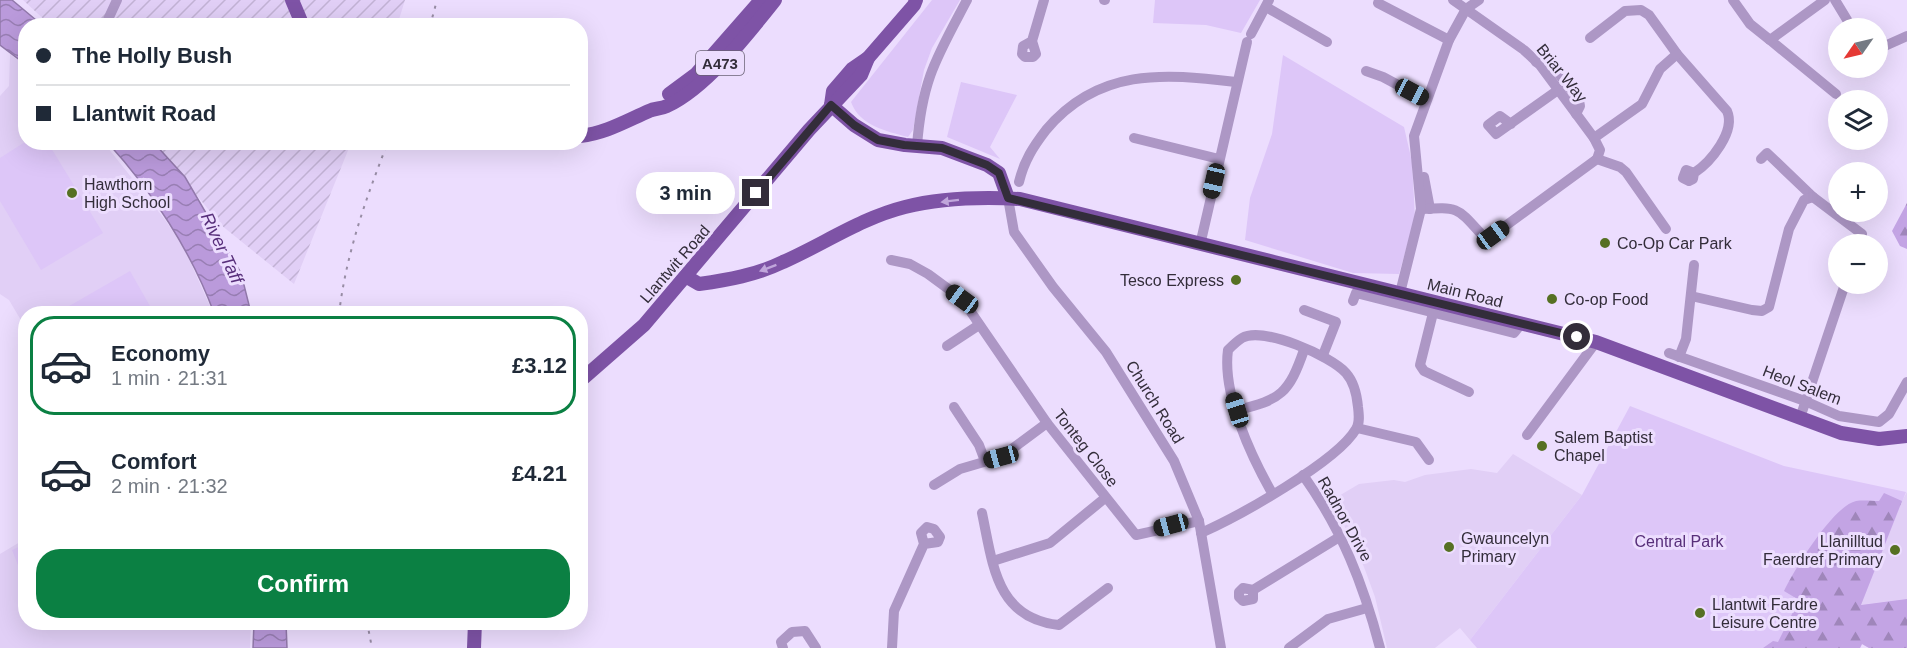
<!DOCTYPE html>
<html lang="en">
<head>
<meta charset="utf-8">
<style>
	:root { --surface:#fff; --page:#f2f2f3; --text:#1f2937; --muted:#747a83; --line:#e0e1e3; --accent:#0b8043 }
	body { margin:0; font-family:Helvetica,sans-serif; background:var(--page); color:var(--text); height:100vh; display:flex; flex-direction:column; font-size:22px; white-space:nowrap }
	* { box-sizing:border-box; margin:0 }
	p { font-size:20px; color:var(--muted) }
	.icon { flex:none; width:33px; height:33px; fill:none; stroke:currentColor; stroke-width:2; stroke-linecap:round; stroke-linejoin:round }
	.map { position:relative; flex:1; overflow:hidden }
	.panel { position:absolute; left:18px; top:306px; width:570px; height:324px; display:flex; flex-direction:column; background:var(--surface); border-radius:24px; box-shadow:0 6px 24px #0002 }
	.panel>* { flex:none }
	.guide { position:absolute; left:18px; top:18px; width:570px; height:132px; border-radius:24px; box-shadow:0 6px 24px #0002; display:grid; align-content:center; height:132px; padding:0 18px; background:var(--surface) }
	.needle { width:39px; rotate:236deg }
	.tools { position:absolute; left:1828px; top:18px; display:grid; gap:12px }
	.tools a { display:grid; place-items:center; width:60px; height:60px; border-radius:50%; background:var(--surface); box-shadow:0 6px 24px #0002; font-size:30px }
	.end { position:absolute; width:27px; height:27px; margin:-14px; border:8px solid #332d3a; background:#fff; box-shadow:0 0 0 3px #fff }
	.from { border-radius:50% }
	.bubble { position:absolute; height:42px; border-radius:21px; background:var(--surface); box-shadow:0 6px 24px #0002; font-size:20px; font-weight:700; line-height:42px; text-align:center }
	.car { position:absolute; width:18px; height:36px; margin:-18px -9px; border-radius:8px; box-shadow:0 0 4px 2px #0007; background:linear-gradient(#222 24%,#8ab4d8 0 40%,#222 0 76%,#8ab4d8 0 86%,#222 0) }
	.guide b { display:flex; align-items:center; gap:21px; height:57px; font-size:22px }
	.guide b+b { border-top:2px solid var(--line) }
	.guide i { width:15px; height:15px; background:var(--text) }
	ul { padding:10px 0 0; list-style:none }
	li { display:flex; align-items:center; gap:18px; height:99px; margin:0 12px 9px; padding:0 6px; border:3px solid transparent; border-radius:24px }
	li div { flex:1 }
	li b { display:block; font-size:22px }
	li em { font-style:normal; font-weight:700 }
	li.on { border-color:var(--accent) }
	li>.icon { width:54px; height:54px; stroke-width:1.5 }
	.action { display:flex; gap:12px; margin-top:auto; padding:12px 18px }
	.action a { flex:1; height:69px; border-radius:24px; background:var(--accent); color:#fff; font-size:24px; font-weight:700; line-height:69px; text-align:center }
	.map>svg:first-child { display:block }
	.built { fill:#e1cff6 }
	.industrial { fill:url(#industrial-furrows) }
	.green { fill:#ddc6f8 }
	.forest { fill:url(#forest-firs) }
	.water { fill:url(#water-waves); stroke:#9279ab; stroke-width:1.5 }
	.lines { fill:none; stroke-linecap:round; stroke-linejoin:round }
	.minor { stroke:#ad97c5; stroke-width:10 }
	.major { stroke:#7e53a6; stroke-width:14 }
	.rail { stroke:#988da5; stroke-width:2; stroke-dasharray:3 6; stroke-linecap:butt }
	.oneway { fill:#c0a6db }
	.route { stroke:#332d3a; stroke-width:8 }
	.poi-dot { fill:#567023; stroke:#ecddfe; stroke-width:2 }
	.labels { text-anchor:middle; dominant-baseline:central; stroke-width:6; stroke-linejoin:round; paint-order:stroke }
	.shield { fill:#ecddfe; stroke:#6a6275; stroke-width:1.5 }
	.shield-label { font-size:15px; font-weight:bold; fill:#332d3a }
	.street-label { font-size:16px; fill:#332d3a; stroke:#ecddfe }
	.poi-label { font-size:16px; fill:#332d3a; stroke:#ecddfe; text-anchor:start }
	.park-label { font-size:16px; fill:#572e79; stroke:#ecddfe }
	.water-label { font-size:18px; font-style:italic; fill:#582f7b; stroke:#ecddfe }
</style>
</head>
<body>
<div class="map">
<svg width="1907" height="648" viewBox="0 0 1907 648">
	<defs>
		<pattern id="industrial-furrows" width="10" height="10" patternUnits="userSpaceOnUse" patternTransform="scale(1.5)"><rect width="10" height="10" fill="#e1cff6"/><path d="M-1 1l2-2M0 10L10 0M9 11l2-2" fill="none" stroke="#c2b2d4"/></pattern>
		<pattern id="forest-firs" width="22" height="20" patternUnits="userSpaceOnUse" patternTransform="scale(1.5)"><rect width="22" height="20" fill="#c3a4e4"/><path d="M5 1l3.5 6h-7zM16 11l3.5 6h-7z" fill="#9f86ba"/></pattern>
		<pattern id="water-waves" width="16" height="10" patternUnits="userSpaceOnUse" patternTransform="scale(1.5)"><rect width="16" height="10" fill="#ba9adb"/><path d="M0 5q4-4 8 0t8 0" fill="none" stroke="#987eb3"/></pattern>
	</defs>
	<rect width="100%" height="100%" fill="#ecddfe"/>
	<g class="built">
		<path d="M10 54 25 66 26 142 104 143 166 221 185 250 213 313 26 314 25 327 9 300 0 294V96L9 86Z"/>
		<path d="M1513 454 1582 495 1470 640 1460 628 1435 648H1387L1375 597 1364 567 1332 500 1359 484 1394 480 1405 482 1425 475 1471 469 1497 473Z"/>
		<path d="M1907 492V599L1860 605 1902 501Z"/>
		<path d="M25 539 26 622 251 623 250 648H0V554Z"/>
	</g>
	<g class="industrial">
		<path d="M23 0H405L397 26 50 25Z"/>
		<path d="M154 143H351L294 284 221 225Z"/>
	</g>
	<g class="green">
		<path d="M932 0H960L932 48 924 70 913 130 908 137C886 131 860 126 851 102Z"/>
		<path d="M1155 0H1260L1241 33 1206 25 1153 23Z"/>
		<path d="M1283 55 1404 127 1412 162 1415 218 1399 274 1353 273 1245 240 1250 198 1272 134Z"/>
		<path d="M961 82 1017 95 990 147 1000 159 947 137Z"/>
		<path d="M25 142 48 143 103 233 41 270 0 201V158Z"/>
		<path d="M130 271 154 313H57Z"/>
		<path d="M1630 406 1784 466 1906 492 1861 605 1907 599V648H1869L1862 644 1860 648H1477L1470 640 1582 495Z"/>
		<path d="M25 544 26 583H25L12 550Z"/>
	</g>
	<g class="forest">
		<path d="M1907 203V249L1900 246 1892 231Z"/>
		<path d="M1884 493 1902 501 1861 605 1907 599V648H1869L1862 644 1860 648H1763L1773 641 1778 642 1799 600 1784 591C1794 570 1833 506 1856 501 1863 500 1872 501 1879 501Z"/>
	</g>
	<g class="water">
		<path d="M0 0H12L42 25 26 26 25 64 0 45Z"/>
		<path d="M108 143H154L185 177 241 273 251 313H214C191 251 152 191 108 143Z"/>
		<path d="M254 623H286L287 648H253Z"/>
	</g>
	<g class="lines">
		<g class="minor">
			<path d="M1104 0H1105"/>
			<path d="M1453 0 1524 50 1540 65 1594 138 1600 150 1597 159"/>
			<path d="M1733 0 1750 24 1770 40"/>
			<path d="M1825 0 1770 40 1836 94"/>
			<path d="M1835 0 1852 28"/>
			<path d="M1378 3 1449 40"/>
			<path d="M1266 7 1327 42"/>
			<path d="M105 26 117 0"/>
			<path d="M1251 34 1269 0"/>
			<path d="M1590 38 1625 11 1641 10 1649 15 1677 54 1727 111C1736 131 1711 162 1694 173L1693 179 1689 181 1683 178 1686 170 1694 173"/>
			<path d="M1032 41 1023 46 1022 54 1025 57H1033L1036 54 1032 41 1044 0"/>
			<path d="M1878 49 1907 36"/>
			<path d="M1536 62 1548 59 1579 101 1580 106 1576 114"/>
			<path d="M1366 71 1383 77 1426 100"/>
			<path d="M1511 124 1500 116 1488 125 1496 134 1558 90"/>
			<path d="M1134 138 1219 159"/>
			<path d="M1594 138 1642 104 1660 69 1677 54"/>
			<path d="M917 146C922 79 937 57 967 0"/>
			<path d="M1597 159 1620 167 1626 172 1666 229"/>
			<path d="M1761 159 1767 153 1813 197 1862 234 1858 244"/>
			<path d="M1424 177 1430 209"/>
			<path d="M1019 182C1024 161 1033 147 1046 130 1098 68 1163 73 1236 82"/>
			<path d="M1008 198 1014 232 1053 287 1106 352 1174 461 1199 521 1221 648"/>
			<path d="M1421 209C1459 207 1457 207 1482 235H1493L1597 159"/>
			<path d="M1200 245 1247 42"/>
			<path d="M891 260 910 264 928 274 962 299 1047 423 1136 535 1199 521"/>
			<path d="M1400 293 1421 209 1414 136 1449 40 1466 9 1479 0"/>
			<path d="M1691 296 1752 310 1762 311 1769 307 1789 229 1804 200 1813 197"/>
			<path d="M1353 301 1356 293 1514 333 1522 323"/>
			<path d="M1304 310 1336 322 1323 355"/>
			<path d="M1433 313 1420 365 1424 371 1469 392"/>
			<path d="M947 346 979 325"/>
			<path d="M1669 353 1805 401 1839 416 1879 422 1889 414 1907 382"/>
			<path d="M1679 357 1686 339 1694 265"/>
			<path d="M954 407 979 445 985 461"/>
			<path d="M1237 410C1281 400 1289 393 1304 350"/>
			<path d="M1800 418 1845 284"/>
			<path d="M1357 428 1416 442 1429 460"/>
			<path d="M1527 435 1596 342"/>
			<path d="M1303 475C1342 530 1363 583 1380 648"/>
			<path d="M934 485 960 469 1001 457 1047 423"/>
			<path d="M982 513C993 565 996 618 1059 625L1108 588"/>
			<path d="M1201 533C1237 517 1337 462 1356 429 1360 423 1359 415 1358 407 1357 396 1354 382 1346 373 1331 356 1263 326 1242 338 1237 341 1232 346 1228 350 1222 394 1251 456 1272 493"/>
			<path d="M993 561 1050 543 1105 498"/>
			<path d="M1253 590 1243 588 1239 592V597L1243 601 1253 599V590L1341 536"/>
			<path d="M783 648 781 642 792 632 805 631 816 648"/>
			<path d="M892 648 894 611 924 544 921 533 927 527 934 529 940 537 938 542 924 544"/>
			<path d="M1289 648 1328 619 1367 608"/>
		</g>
		<g class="major">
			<path d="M292 0 303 26"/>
			<path d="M669 94 696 74 761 0"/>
			<path d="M831 105 854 125 878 140 905 145 942 148 987 165 999 173 1008 198"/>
			<path d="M831 105 833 91 852 69 868 58 914 5 916 0"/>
			<path d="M580 136C606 133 626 121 649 111 655 108 661 109 667 106 706 88 748 34 775 0"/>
			<path d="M501 142H532"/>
			<path d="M687 277 699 284C728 280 756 275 783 262 824 244 861 218 905 207 941 198 983 197 1020 199L1596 342 1841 433 1879 439 1907 436"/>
			<path d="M580 381 644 325 809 130 861 75 868 58"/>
			<path d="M474 648 475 622"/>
		</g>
		<g class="rail">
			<path d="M430 26 437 0"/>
			<path d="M339 314C346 254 366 198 388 142"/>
			<path d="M367 622 372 648"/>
		</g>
	</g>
	<defs><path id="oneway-solid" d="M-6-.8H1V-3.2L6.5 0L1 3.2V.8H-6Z" transform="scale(1.5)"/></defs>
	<g class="oneway">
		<use href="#oneway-solid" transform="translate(950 201) rotate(173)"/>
		<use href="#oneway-solid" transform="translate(768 268) rotate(159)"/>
	</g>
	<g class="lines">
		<path class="route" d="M756 193 831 105 854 125 878 140 904 145 942 148 987 165 999 173 1008 198 1577 337"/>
	</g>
	<g class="poi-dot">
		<circle cx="72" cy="193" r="6"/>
		<circle cx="1605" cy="243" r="6"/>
		<circle cx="1236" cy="280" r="6"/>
		<circle cx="1552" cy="299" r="6"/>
		<circle cx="1542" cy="446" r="6"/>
		<circle cx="1449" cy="547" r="6"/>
		<circle cx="1895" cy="550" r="6"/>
		<circle cx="1700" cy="613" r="6"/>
	</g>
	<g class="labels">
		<rect class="shield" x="696" y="51" width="48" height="24" rx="4.5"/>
		<g class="shield-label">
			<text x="720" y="63">A473</text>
		</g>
		<g class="street-label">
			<text transform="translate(1562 73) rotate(51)">Briar Way</text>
			<text transform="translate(675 264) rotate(-49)">Llantwit Road</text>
			<text transform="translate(1465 293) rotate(14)">Main Road</text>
			<text transform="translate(1802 385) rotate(21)">Heol Salem</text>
			<text transform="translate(1155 402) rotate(58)">Church Road</text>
			<text transform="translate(1086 448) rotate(52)">Tonteg Close</text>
			<text transform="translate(1345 519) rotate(61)">Radnor Drive</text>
		</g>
		<g class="poi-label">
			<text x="84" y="184">Hawthorn<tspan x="84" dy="18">High School</tspan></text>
			<text x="1617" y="243">Co-Op Car Park</text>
			<text x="1224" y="280" text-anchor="end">Tesco Express</text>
			<text x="1564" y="299">Co-op Food</text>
			<text x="1554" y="437">Salem Baptist<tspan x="1554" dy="18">Chapel</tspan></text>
			<text x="1461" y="538">Gwauncelyn<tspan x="1461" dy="18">Primary</tspan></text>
			<text x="1883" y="541" text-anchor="end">Llanilltud<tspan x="1883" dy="18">Faerdref Primary</tspan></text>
			<text x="1712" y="604">Llantwit Fardre<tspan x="1712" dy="18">Leisure Centre</tspan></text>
		</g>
		<g class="park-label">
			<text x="1679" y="541">Central Park</text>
		</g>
		<g class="water-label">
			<text transform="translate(222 248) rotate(65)">River Taff</text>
		</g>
	</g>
</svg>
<div class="tools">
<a><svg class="needle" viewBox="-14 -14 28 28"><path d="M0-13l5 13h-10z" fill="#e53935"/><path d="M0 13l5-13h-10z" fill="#747a83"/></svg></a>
<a><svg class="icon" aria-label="layers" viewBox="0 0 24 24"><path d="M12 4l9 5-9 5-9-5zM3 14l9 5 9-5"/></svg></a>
<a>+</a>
<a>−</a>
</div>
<i class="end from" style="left:1577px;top:337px"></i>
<i class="end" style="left:756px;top:193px"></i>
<div class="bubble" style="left:636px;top:172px;width:99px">3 min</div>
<i class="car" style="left:1412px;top:92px;rotate:118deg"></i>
<i class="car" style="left:1214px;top:181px;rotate:193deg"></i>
<i class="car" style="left:1493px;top:235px;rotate:54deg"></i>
<i class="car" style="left:962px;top:299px;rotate:306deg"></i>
<i class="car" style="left:1237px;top:410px;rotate:343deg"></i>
<i class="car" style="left:1001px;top:457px;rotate:255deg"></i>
<i class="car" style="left:1171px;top:525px;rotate:255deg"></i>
<div class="guide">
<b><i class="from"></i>The Holly Bush</b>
<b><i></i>Llantwit Road</b>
</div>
<section class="panel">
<ul>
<li class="on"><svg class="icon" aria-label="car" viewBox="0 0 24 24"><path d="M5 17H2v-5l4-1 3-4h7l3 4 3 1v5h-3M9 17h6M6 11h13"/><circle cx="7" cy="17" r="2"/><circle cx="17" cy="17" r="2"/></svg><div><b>Economy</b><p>1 min · 21:31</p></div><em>£3.12</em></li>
<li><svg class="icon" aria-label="car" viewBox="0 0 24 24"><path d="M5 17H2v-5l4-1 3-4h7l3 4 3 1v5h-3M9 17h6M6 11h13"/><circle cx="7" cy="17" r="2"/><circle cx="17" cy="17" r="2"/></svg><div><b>Comfort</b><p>2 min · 21:32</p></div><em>£4.21</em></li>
</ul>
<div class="action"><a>Confirm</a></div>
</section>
</div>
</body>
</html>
